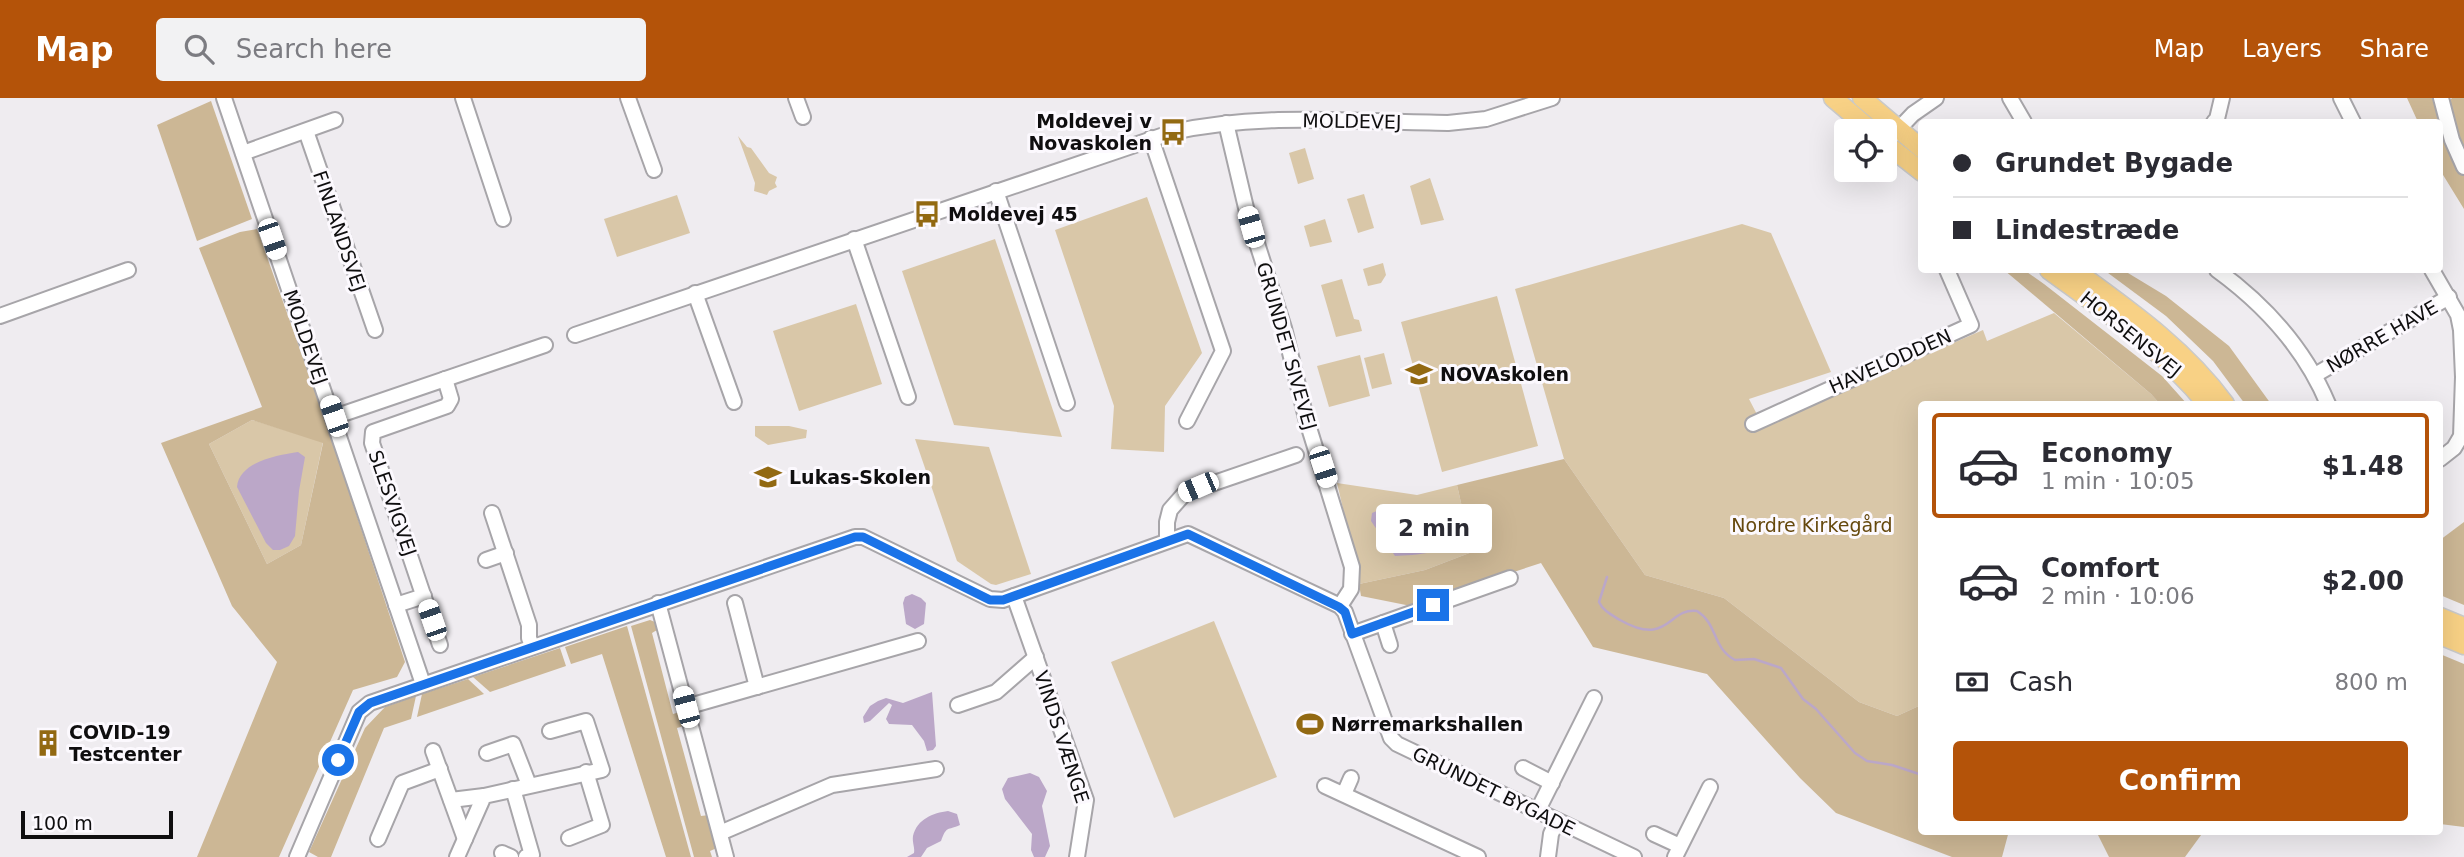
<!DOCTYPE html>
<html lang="en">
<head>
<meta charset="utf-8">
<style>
	:root { --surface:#fff; --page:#f2f2f3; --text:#2b2b33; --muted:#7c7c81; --line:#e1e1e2; --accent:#b45309 }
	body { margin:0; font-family:"DejaVu Sans",sans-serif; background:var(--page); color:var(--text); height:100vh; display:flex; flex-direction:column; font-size:26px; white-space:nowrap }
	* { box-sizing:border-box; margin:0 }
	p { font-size:23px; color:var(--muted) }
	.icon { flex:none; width:38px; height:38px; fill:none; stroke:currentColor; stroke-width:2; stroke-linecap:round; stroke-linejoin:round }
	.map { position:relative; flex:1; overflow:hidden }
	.side { position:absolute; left:1918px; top:303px; width:525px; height:434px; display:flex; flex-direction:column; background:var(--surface); border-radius:7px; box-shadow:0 7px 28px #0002 }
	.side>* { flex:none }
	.hud { position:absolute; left:1918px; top:21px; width:525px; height:154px; border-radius:7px; box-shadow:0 7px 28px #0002; display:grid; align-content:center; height:154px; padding:0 35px; background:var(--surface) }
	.controls { position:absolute; left:1834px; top:21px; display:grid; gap:14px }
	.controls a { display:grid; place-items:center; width:63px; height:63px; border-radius:7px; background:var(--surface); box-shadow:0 7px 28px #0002; font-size:35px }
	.scale { position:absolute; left:21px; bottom:18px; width:152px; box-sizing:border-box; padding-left:7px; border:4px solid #0f0e0f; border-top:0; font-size:19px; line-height:24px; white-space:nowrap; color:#0f0e0f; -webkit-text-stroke:5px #fcf9fe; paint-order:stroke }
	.end { position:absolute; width:32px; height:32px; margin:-16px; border:9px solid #1a73e8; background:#fff; box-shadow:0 0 0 4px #fff }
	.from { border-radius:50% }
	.bubble { position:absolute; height:49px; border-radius:7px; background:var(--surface); box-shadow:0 7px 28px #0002; font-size:23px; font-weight:600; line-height:49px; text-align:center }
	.car { position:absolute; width:21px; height:42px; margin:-21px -10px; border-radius:9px; box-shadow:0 0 5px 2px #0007; background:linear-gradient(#fff 24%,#345 0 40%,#fff 0 76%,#345 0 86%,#fff 0) }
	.hud b { display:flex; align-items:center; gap:24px; height:66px; font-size:26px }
	.hud b+b { border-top:2px solid var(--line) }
	.hud i { width:18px; height:18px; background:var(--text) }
	ul { padding:12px 0 0; list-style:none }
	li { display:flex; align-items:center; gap:21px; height:105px; margin:0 14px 10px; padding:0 21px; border:4px solid transparent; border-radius:7px }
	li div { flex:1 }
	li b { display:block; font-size:26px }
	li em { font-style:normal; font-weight:600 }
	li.on { border-color:var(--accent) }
	li>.icon { width:63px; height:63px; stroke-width:1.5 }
	.pay { display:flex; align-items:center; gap:18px; height:77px; padding:0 35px; font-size:26px }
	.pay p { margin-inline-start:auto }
	.primary-button { display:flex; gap:14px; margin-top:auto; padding:14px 35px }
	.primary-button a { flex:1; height:80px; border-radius:7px; background:var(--accent); color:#fff; font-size:28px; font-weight:600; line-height:80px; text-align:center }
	header { display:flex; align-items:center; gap:42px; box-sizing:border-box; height:98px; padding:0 35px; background:var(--accent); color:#fff }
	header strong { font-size:33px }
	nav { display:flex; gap:38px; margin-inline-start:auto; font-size:24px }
	.search { width:490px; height:63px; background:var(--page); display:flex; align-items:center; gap:18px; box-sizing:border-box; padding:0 24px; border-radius:7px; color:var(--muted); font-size:26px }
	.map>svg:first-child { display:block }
	.green { fill:#d9c7a8 }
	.forest { fill:#ccb795; fill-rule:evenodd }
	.water { fill:#bba7c8 }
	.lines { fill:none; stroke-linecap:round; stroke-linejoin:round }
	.stream { stroke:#bba7c8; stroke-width:2.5 }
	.minor-casing { stroke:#a7a5a9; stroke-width:18 }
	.major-casing { stroke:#cacaca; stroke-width:21 }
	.minor { stroke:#fff; stroke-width:14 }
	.major { stroke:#f8d185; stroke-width:18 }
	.route { stroke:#1a73e8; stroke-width:9 }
	.labels { text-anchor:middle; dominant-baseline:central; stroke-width:6; stroke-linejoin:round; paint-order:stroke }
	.poi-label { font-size:19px; font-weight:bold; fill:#0f0e0f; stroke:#fcf9fe; text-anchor:start }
	.street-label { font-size:19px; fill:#0f0e0f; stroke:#fcf9fe }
	.park-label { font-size:19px; fill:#65480d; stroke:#fcf9fe }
</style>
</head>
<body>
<header>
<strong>Map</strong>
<div class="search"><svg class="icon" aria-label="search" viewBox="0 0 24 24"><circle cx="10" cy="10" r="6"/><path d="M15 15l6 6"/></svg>Search here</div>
<nav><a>Map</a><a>Layers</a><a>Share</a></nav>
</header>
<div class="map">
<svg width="2464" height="759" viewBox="0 0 2464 759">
	<rect width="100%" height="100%" fill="#efecf0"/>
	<g class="green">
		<path d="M738 38 747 49 751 50 769 75 777 79 775 85 777 89 769 93 767 97 754 93 755 85Z"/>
		<path d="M1305 50 1314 81 1298 86 1289 55Z"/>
		<path d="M1430 80 1444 122 1421 127 1410 88Z"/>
		<path d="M1364 96 1374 130 1358 135 1347 101Z"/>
		<path d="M677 97 690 135 617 159 604 121Z"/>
		<path d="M1147 99 1202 255 1165 308 1164 354 1111 351 1114 308 1055 132Z"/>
		<path d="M1325 121 1332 144 1310 149 1304 128Z"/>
		<path d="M1742 126 1771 135 1831 274 1749 301 1763 328 1983 232 1987 243 2054 215 2151 296 2160 306H1922L1921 607 1897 618 1859 604 1724 500 1645 477 1564 361 1515 191Z"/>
		<path d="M995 141 1062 339 954 327 902 173Z"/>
		<path d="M1383 165 1386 177 1381 185 1368 188 1363 171Z"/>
		<path d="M1342 181 1354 221 1359 222 1362 233 1336 239 1321 187Z"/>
		<path d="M1497 198 1538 348 1442 374 1401 224Z"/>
		<path d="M856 206 882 286 799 313 773 233Z"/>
		<path d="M1384 255 1392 286 1372 291 1364 260Z"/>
		<path d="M1360 257 1370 298 1329 309 1317 268Z"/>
		<path d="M252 322 323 344 301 447 267 466 209 346Z"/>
		<path d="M755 328H789L807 332 806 340 768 347 755 338Z"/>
		<path d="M915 341 989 349 1031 476 996 487 991 486 957 463Z"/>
		<path d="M1337 385 1417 397 1457 387 1472 454 1425 472 1359 486 1360 468 1349 436Z"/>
		<path d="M1214 523 1277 679 1174 720 1111 564Z"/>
	</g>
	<g class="forest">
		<path d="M2407 0H2434L2464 76V111L2440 72V24H2418Z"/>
		<path d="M2452 0H2464V60L2448 4Z"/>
		<path d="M211 3 252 121 197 143 157 27Z"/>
		<path d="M257 131 326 324 405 564 397 579 353 592 279 759H197L277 564 232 508 161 345 262 309 199 150 240 134ZM252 322 323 345 301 447 267 466 209 346Z"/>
		<path d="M2004 172H2024L2044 186 2162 278 2187 306H2160L2151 296Z"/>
		<path d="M2104 172H2123L2166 198 2229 248 2271 306H2245L2213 263 2166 218Z"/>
		<path d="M1564 361 1645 477 1724 500 1859 604 1897 618 1921 607 1922 733H2009L2002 759H1952L1836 715 1800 680 1707 576 1593 549 1541 465 1411 508 1361 498 1359 486 1425 472 1472 454 1457 387Z"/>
		<path d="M2464 424V507L2440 497V442Z"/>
		<path d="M650 522 655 524 657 532 652 535 673 616 680 614 684 628 677 630 701 718 709 717 717 750 710 753 712 759H694L631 528Z"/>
		<path d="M627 528 691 759H666L602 556 571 566 565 549Z"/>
		<path d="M560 550 566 568 490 594 473 579Z"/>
		<path d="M2440 556 2464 566V729L2440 726Z"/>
		<path d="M468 581 484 596 417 619 422 596Z"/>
		<path d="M416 598 411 621 384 630 331 759H318L309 754 365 630 385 609Z"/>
		<path d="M2096 733H2204L2185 759H2109Z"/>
	</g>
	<g class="water">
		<path d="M298 354 305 359 299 393 295 438 289 448 280 452H273L266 445 237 389C239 364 277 357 298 354Z"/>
		<path d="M1379 412 1402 414 1456 428 1461 435C1451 456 1415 457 1395 458L1371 423 1372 415Z"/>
		<path d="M912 496 921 500 926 505 924 526 915 531 906 526 903 505 905 499Z"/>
		<path d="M932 594 936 648 933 652 927 653 924 643 912 627 889 626 886 621 892 607 889 605 870 623 864 625 863 619 870 608 878 603 886 600 903 605Z"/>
		<path d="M1030 675 1039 679 1047 693 1042 708 1050 748 1045 759H1034L1031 752 1032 736 1005 701 1002 691 1008 680Z"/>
		<path d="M948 713 957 716 960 727C947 733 947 727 941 743L927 750 921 759H907L914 755C915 750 912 744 913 738 917 721 933 715 948 713Z"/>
	</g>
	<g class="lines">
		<path class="stream" d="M1607 479 1599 504C1603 513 1612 517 1620 522 1669 550 1668 509 1697 513 1718 526 1712 550 1735 562L1754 561 1781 570 1803 601 1816 611 1855 655 1867 663 1892 667 1922 677"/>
		<defs>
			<g id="minor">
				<path d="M224 0 423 586"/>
				<path d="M463 0 503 121"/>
				<path d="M628 0 654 72"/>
				<path d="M796 0 803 19"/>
				<path d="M2010 0 2024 24"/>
				<path d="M2341 0 2353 24"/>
				<path d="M2441 0 2452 42 2464 69"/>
				<path d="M2214 24 2217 21 2222 0"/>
				<path d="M1226 25 1247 114 1284 230 1306 320 1352 469 1351 491 1340 508"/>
				<path d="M306 33 375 232"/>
				<path d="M1892 38 1913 16 1936 0"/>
				<path d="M1151 40 1223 253 1187 323"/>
				<path d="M243 55 335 22"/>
				<path d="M996 93 1067 305"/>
				<path d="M854 141 908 299"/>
				<path d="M2217 172C2265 207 2305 251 2328 306"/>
				<path d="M2432 172 2458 217 2461 232 2463 279 2461 338 2454 350 2440 361"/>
				<path d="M695 195 734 304"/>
				<path d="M0 218 128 172"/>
				<path d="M575 237 1173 34C1263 14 1357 24 1448 25L1486 21 1552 0"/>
				<path d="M2315 277 2449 199"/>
				<path d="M334 319 545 247"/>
				<path d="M1753 326 1971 227 1947 172"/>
				<path d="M492 415 529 527V540L532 548"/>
				<path d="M1167 443V424L1170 412 1185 395 1296 357"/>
				<path d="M486 462 506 455"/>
				<path d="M1014 498 1086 702 1077 759"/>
				<path d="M658 505 726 759"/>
				<path d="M735 505 757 589"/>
				<path d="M396 507 424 498"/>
				<path d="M1383 525 1390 547"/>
				<path d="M1352 536 1510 480"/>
				<path d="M440 547 372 345 373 334 447 308 451 301 445 281"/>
				<path d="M958 607 996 594 1036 559"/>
				<path d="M686 609 918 543"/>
				<path d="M433 653 465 741"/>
				<path d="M487 655 513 646 529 687"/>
				<path d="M1523 670 1552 685"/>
				<path d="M1325 688 1478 759"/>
				<path d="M513 691 532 757 526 759"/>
				<path d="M1344 696 1351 680"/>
				<path d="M451 702 484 698"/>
				<path d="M1537 714 1594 600"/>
				<path d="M720 735 832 687 936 671"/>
				<path d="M1654 736 1680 748"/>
				<path d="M569 740 602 727 586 674"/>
				<path d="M378 741 402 685 440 671"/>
				<path d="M502 755 511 759"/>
				<path d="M297 759 359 614 370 605 855 439H863L990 501 1003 502 1188 436 1340 508 1345 514 1391 640 1397 646 1634 759"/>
				<path d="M457 759 484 698 602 672 586 623 550 633"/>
				<path d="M1548 759 1551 736 1557 723"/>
				<path d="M1675 759 1710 689"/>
			</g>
			<g id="major">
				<path d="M1833 0 1872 33"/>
				<path d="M1862 0 1922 51"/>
				<path d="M1885 45 1922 74"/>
				<path d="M2049 172C2105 213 2163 252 2207 306"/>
				<path d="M2074 172C2129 212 2185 251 2225 306"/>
				<path d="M2440 519 2464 529"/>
				<path d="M2440 537 2464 547"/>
			</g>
		</defs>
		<use href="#minor" class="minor-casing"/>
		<use href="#major" class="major-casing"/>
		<use href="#minor" class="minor"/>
		<use href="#major" class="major"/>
	</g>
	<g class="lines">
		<path class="route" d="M338 662 359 614 370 605 855 439H863L990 502H1003L1188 436 1339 509 1345 514 1352 536 1433 507"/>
	</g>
	<defs>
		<symbol id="bus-bare" viewBox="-9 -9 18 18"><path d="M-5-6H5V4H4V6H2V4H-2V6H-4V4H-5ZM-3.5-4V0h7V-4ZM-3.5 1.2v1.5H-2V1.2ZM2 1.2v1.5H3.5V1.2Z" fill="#926912" stroke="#fcf9fe" stroke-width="2.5" paint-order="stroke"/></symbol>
		<symbol id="school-bare" viewBox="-9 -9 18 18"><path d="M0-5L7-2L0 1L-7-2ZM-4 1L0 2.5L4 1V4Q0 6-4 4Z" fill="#926912" stroke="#fcf9fe" stroke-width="2.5" paint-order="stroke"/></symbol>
		<symbol id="stadium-bare" viewBox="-9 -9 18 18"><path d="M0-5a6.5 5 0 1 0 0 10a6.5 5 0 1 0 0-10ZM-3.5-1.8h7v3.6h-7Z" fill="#926912" stroke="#fcf9fe" stroke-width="2.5" paint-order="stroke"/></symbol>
		<symbol id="building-bare" viewBox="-9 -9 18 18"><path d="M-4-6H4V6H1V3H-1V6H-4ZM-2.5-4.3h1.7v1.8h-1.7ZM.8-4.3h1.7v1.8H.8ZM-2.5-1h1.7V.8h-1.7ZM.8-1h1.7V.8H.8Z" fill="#926912" stroke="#fcf9fe" stroke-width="2.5" paint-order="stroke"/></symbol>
	</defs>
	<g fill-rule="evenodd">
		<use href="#bus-bare" x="1154" y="15" width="38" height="38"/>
		<use href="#bus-bare" x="908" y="97" width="38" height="38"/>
		<use href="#school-bare" x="1400" y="257" width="38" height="38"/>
		<use href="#school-bare" x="749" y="360" width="38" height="38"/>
		<use href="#stadium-bare" x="1291" y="607" width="38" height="38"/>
		<use href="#building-bare" x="29" y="626" width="38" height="38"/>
	</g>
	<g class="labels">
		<g class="poi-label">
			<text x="1152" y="23" text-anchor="end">Moldevej v<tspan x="1152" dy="22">Novaskolen</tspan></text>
			<text x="948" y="116">Moldevej 45</text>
			<text x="1440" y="276">NOVAskolen</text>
			<text x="789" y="379">Lukas-Skolen</text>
			<text x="1331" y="626">Nørremarkshallen</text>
			<text x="69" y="634">COVID-19<tspan x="69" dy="22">Testcenter</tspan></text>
		</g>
		<g class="street-label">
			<text transform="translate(1352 23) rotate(1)">MOLDEVEJ</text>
			<text transform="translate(340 133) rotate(71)">FINLANDSVEJ</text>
			<text transform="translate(2131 236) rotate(39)">HORSENSVEJ</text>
			<text transform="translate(2382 238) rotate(-30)">NØRRE HAVE</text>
			<text transform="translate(306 239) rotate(71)">MOLDEVEJ</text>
			<text transform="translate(1287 248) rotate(74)">GRUNDET SIVEVEJ</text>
			<text transform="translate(1890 263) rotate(-24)">HAVELODDEN</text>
			<text transform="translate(393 405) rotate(71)">SLESVIGVEJ</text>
			<text transform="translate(1062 639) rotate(72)">VINDS VÆNGE</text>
			<text transform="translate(1494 693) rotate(26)">GRUNDET BYGADE</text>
		</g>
		<g class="park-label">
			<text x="1812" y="427">Nordre Kirkegård</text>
		</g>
	</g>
</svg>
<div class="controls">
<a><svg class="icon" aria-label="locate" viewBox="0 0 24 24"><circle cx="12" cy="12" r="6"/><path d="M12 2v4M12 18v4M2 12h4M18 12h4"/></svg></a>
</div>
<div class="scale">100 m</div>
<i class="end from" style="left:338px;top:662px"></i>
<i class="end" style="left:1433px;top:507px"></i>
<div class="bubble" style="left:1376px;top:406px;width:116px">2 min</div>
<i class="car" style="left:1251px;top:129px;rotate:344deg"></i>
<i class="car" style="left:272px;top:141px;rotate:161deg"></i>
<i class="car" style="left:334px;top:318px;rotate:341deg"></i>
<i class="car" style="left:1323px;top:369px;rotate:162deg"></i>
<i class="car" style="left:1198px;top:389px;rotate:247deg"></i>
<i class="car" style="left:432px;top:522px;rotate:341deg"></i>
<i class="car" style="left:686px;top:609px;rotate:345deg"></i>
<div class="hud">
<b><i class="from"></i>Grundet Bygade</b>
<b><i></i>Lindestræde</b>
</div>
<section class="side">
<ul>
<li class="on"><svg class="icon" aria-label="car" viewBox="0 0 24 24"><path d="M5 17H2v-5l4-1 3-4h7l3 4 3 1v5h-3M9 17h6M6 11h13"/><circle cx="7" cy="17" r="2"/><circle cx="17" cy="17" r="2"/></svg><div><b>Economy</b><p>1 min · 10:05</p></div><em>$1.48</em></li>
<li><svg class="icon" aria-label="car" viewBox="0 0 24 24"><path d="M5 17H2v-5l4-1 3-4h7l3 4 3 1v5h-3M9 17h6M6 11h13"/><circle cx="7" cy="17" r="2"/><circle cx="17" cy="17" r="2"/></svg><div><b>Comfort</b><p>2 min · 10:06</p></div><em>$2.00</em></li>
</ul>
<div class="pay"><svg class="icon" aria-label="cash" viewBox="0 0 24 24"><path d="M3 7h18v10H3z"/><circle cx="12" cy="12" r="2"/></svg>Cash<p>800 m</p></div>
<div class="primary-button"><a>Confirm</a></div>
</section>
</div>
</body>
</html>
